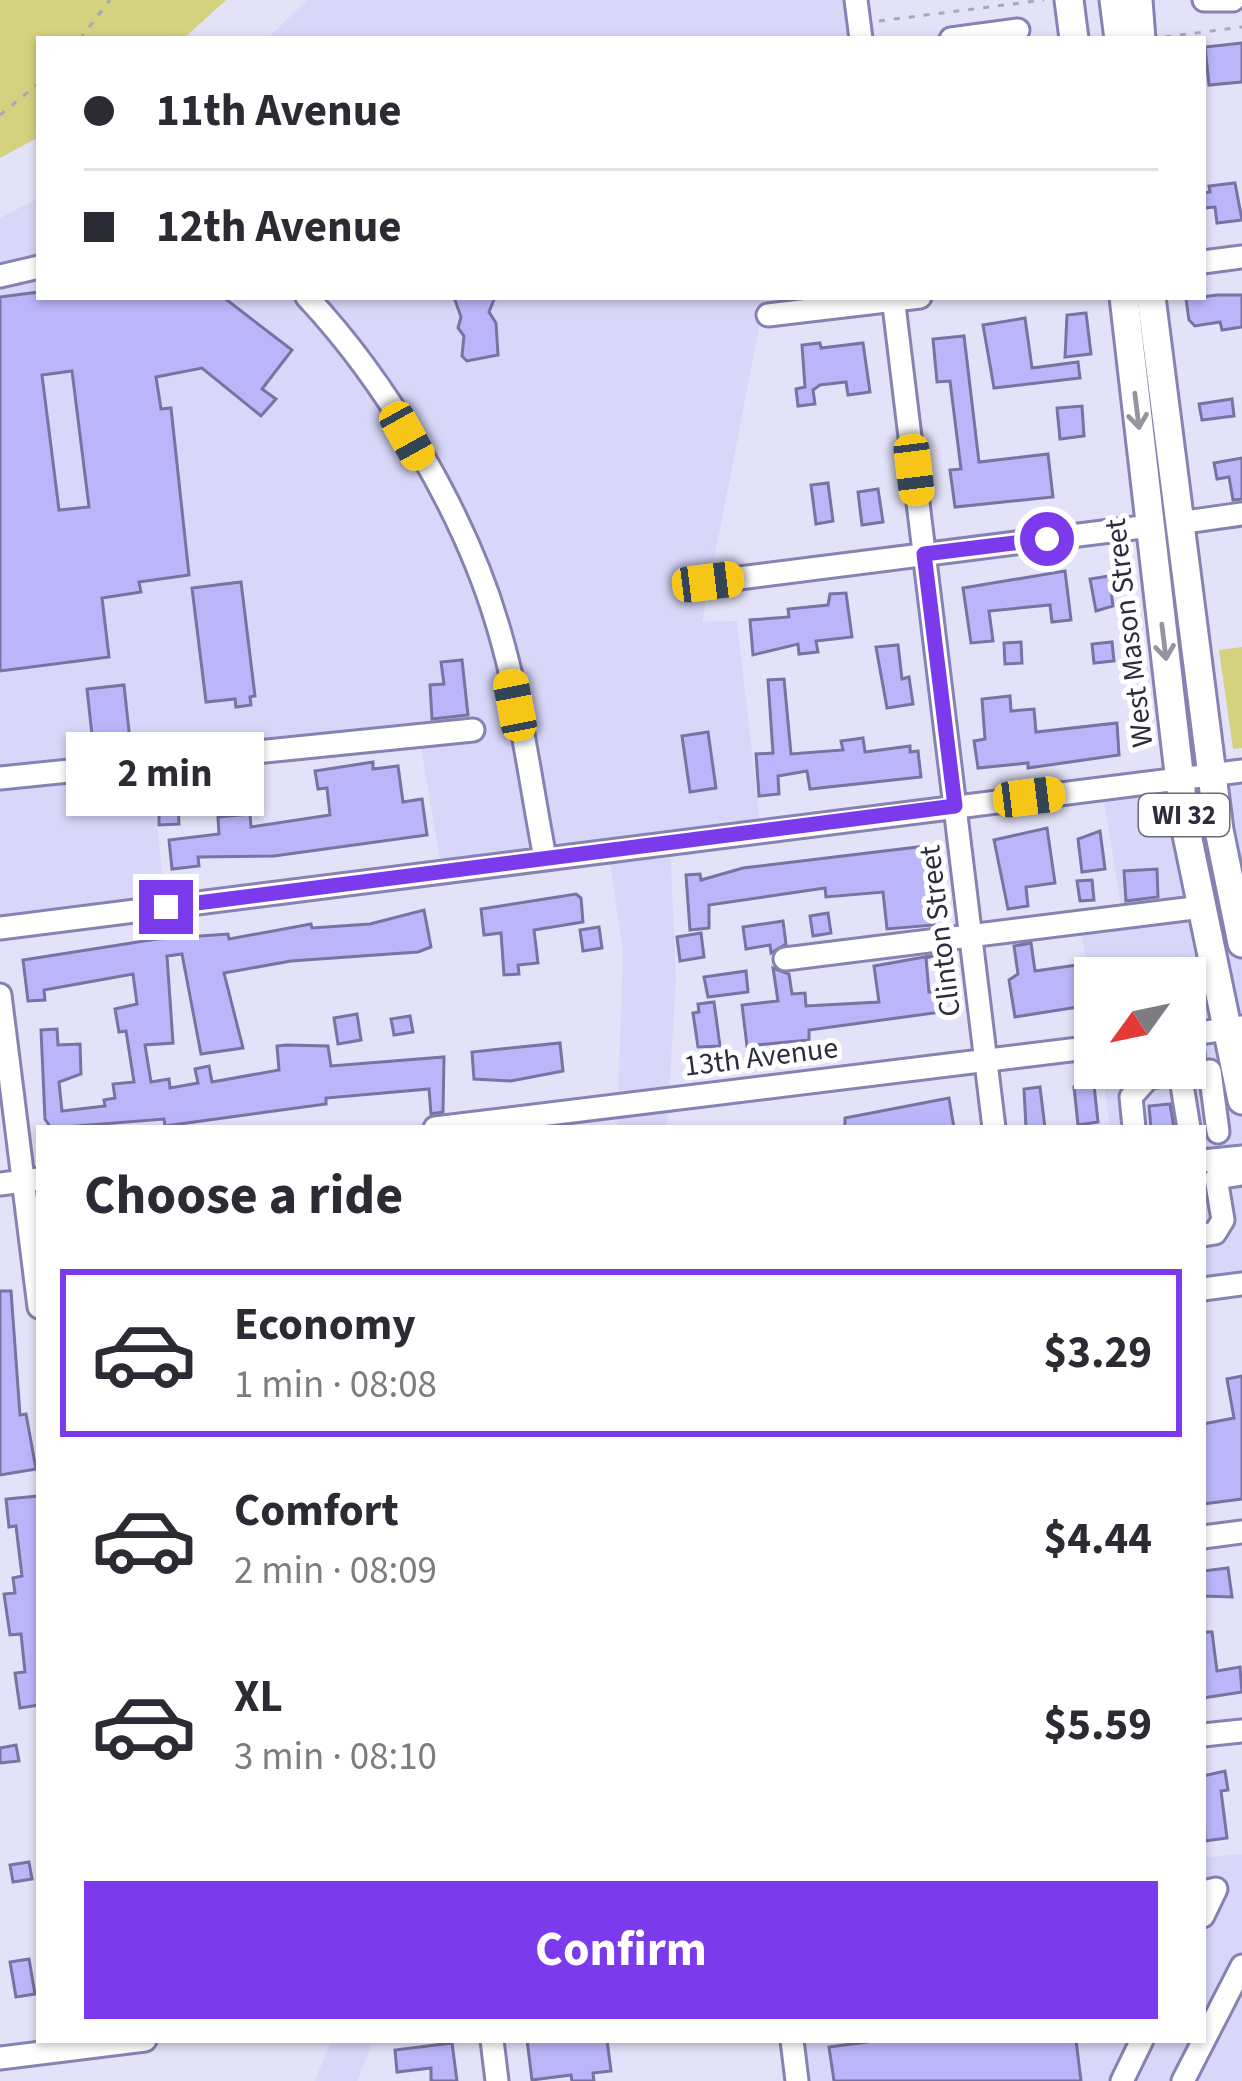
<!DOCTYPE html>
<html lang="en">
<head>
<meta charset="utf-8">
<style>
	:root { --surface:#fff; --page:#f2f2f3; --text:#2b2b33; --muted:#7c7c81; --line:#e1e1e2; --accent:#7c3aed }
	body { margin:0; font-family:"Source Sans 3",sans-serif; background:var(--page); color:var(--text); height:100vh; display:flex; flex-direction:column; font-size:45px; white-space:nowrap }
	* { box-sizing:border-box; margin:0 }
	p { font-size:39px; color:var(--muted) }
	.icon { flex:none; width:66px; height:66px; fill:none; stroke:currentColor; stroke-width:2; stroke-linecap:round; stroke-linejoin:round }
	.map { position:relative; flex:1; overflow:hidden }
	.sheet { position:absolute; left:36px; top:1125px; width:1170px; height:918px; display:flex; flex-direction:column; background:var(--surface); border-radius:0px; box-shadow:0 3px 9px #0004 }
	.sheet>* { flex:none }
	.banner { position:absolute; left:36px; top:36px; width:1170px; height:264px; border-radius:0px; box-shadow:0 3px 9px #0004; display:grid; align-content:center; height:264px; padding:0 48px; background:var(--surface) }
	.needle { width:78px; rotate:237deg }
	.fabs { position:absolute; left:1074px; top:957px; display:grid; gap:24px }
	.fabs a { display:grid; place-items:center; width:132px; height:132px; border-radius:0px; background:var(--surface); box-shadow:0 3px 9px #0004; font-size:60px }
	.end { position:absolute; width:54px; height:54px; margin:-27px; border:15px solid #7c3aed; background:#fff; box-shadow:0 0 0 6px #fff }
	.from { border-radius:50% }
	.bubble { position:absolute; height:84px; border-radius:0px; background:var(--surface); box-shadow:0 3px 9px #0004; font-size:39px; font-weight:700; line-height:84px; text-align:center }
	.car { position:absolute; width:36px; height:72px; margin:-36px -18px; border-radius:15px; box-shadow:0 0 9px 3px #0007; background:linear-gradient(#f5c518 24%,#345 0 40%,#f5c518 0 76%,#345 0 86%,#f5c518 0) }
	.banner b { display:flex; align-items:center; gap:42px; height:114px; font-size:45px }
	.banner b+b { border-top:3px solid var(--line) }
	.banner i { width:30px; height:30px; background:var(--text) }
	ul { padding:0; list-style:none }
	li { display:flex; align-items:center; gap:36px; height:168px; margin:0 24px 18px; padding:0 24px; border:6px solid transparent; border-radius:0px }
	li div { flex:1 }
	li b { display:block; font-size:45px }
	li em { font-style:normal; font-weight:700 }
	li.on { border-color:var(--accent) }
	li>.icon { width:108px; height:108px; stroke-width:1.5 }
	h2 { padding:0 48px; font-size:54px; line-height:144px }
	.cta { display:flex; gap:24px; margin-top:auto; padding:24px 48px }
	.cta a { flex:1; height:138px; border-radius:0px; background:var(--accent); color:#fff; font-size:48px; font-weight:700; line-height:138px; text-align:center }
	.map>svg:first-child { display:block }
	.built { fill:#d8d7fa }
	.green { fill:#d4d27f }
	.building { fill:#bbb6f9; stroke:#7773a2; stroke-width:3; fill-rule:evenodd }
	.lines { fill:none; stroke-linecap:round; stroke-linejoin:round }
	.minor-casing { stroke:#8682b2; stroke-width:27 }
	.major-casing { stroke:#8682b2; stroke-width:33 }
	.path { stroke:#a8a7bc; stroke-width:3; stroke-dasharray:6 9; stroke-linecap:butt }
	.minor { stroke:#fff; stroke-width:21 }
	.major { stroke:#fff; stroke-width:27 }
	.oneway { stroke:#96959f }
	.route { stroke:#7c3aed; stroke-width:15 }
	.labels { text-anchor:middle; dominant-baseline:central; stroke-width:10; stroke-linejoin:round; paint-order:stroke }
	.shield { fill:#fff; stroke:#6c6b79; stroke-width:3 }
	.shield-label { font-size:27px; font-weight:bold; fill:#2d2b3f }
	.street-label { font-size:30px; fill:#2d2b3f; stroke:#fff }
</style>
</head>
<body>
<div class="map">
<svg width="1242" height="2081" viewBox="0 0 1242 2081">
	<rect width="100%" height="100%" fill="#e3e2f8"/>
	<g class="built">
		<path d="M307 0H856L861 39H267Z"/>
		<path d="M39 198V297H765L702 622 737 621 761 831 670 843 676 980 667 1128H617L623 950 608 851 442 872 419 736 150 764 166 907 0 928V218Z"/>
		<path d="M1242 771V1284L1203 1289V1128H1110L1102 1068H1185V978H1095V1020L1080 924 1123 917 1102 789Z"/>
		<path d="M1242 1854V2081H797L792 2040H1203V1858Z"/>
		<path d="M331 2040H373L357 2081H315Z"/>
	</g>
	<g class="green">
		<path d="M0 0H226L183 39H39V137L0 158Z"/>
		<path d="M1242 647V748L1233 749 1219 650Z"/>
	</g>
	<g class="building">
		<path d="M1242 43V82L1209 85 1205 47Z"/>
		<path d="M1235 183 1242 220 1217 223 1215 207 1203 208V193L1210 192 1209 186Z"/>
		<path d="M39 292V297H223L292 350 262 389 276 399 261 416 202 368 156 377 161 409 171 408 189 575 139 582 141 592 102 598 109 657 0 671V297ZM72 371 89 507 59 510 42 375Z"/>
		<path d="M1217 295H1242V327L1222 330 1220 322 1195 326 1189 320 1186 299Z"/>
		<path d="M454 297H495L489 312 496 323 498 355 467 361 462 356 464 336 458 328 461 317Z"/>
		<path d="M1086 313 1091 354 1065 357 1067 315Z"/>
		<path d="M1025 318 1032 368 1078 362 1080 378 994 388 983 325Z"/>
		<path d="M964 336 979 462 1048 454 1053 497 955 507 950 470 961 469 950 381 937 382 933 339Z"/>
		<path d="M820 343 821 348 863 343 870 392 848 395 846 382 820 385 813 390 815 404 798 406 796 389 805 387 802 345Z"/>
		<path d="M1232 399 1234 416 1202 420 1199 404Z"/>
		<path d="M1082 406 1084 436 1060 439 1057 408Z"/>
		<path d="M1242 458V499L1233 500 1229 477 1217 479 1214 463Z"/>
		<path d="M828 483 833 521 816 524 811 485Z"/>
		<path d="M878 489 883 522 862 525 858 492Z"/>
		<path d="M1065 571 1071 620 1052 622 1050 605 989 611 993 641 971 643 963 588Z"/>
		<path d="M1109 576 1113 606 1096 611 1090 579Z"/>
		<path d="M241 582 255 696 250 697 251 705 236 707 235 699 206 702 192 588Z"/>
		<path d="M846 593 852 637 816 641 818 652 799 654 798 644 753 655 750 620 789 617 788 609 828 605 830 594Z"/>
		<path d="M1021 642 1022 663 1005 664 1004 643Z"/>
		<path d="M1112 642 1114 661 1094 663 1092 644Z"/>
		<path d="M898 645 902 679 909 677 913 704 887 708 876 647Z"/>
		<path d="M462 660 468 715 432 719 430 685 444 684 441 662Z"/>
		<path d="M784 679 791 754 843 750 841 741 863 738 865 752 910 746V752L918 751 921 777 810 789 807 771 778 776 779 794 759 796 756 754 773 753 768 680Z"/>
		<path d="M124 685 131 750 94 753 87 689Z"/>
		<path d="M1010 696 1011 711 1034 709 1036 732 1117 723 1119 755 1028 768V763L978 768 974 741 985 739 982 699Z"/>
		<path d="M708 732 716 788 690 792 682 736Z"/>
		<path d="M373 762V769L398 766 403 802 422 799 427 835 274 856 198 857 199 866 172 869 169 840 219 834 218 817 250 814 251 827 330 815 327 788 318 789 315 771Z"/>
		<path d="M178 804 179 824 159 825V805Z"/>
		<path d="M1047 828 1055 883 1026 887 1028 906 1008 909 994 840Z"/>
		<path d="M1100 831 1105 869 1082 872 1078 839Z"/>
		<path d="M926 846 934 925 887 929 883 892 826 897 825 888 709 905V928L690 930 686 875 700 874 701 880 743 868Z"/>
		<path d="M1157 869 1158 897 1126 901 1124 871Z"/>
		<path d="M1092 880 1094 900 1080 901 1077 881Z"/>
		<path d="M576 894 581 898 583 922 534 930 538 963 518 965 519 974 504 975 501 933 484 935 481 909Z"/>
		<path d="M424 910 431 947 418 952 291 961 224 973 243 1048 201 1054 182 954 167 956 173 1043 145 1045 151 1082 169 1079 170 1088 198 1083 195 1069 209 1066 212 1082 279 1070 277 1046 286 1045 328 1046 331 1066 444 1057 443 1112 431 1114 429 1089 326 1098V1104L165 1126 164 1119 51 1128 45 1119 41 1030 57 1029 58 1045 80 1044 81 1074 59 1082 62 1111 105 1106 104 1100 115 1098 113 1084 134 1082 126 1031 119 1032 115 1009 137 1004 133 974 44 990 45 1000 28 1001 23 960 157 939 228 934 229 939 311 924 312 928 370 924Z"/>
		<path d="M828 913 831 933 813 936 810 916Z"/>
		<path d="M783 921 786 944 771 953 770 945 746 949 743 927Z"/>
		<path d="M599 927 602 948 583 951 580 930Z"/>
		<path d="M701 933 704 957 680 961 677 937Z"/>
		<path d="M1031 943 1035 971 1077 965 1078 1007 1015 1017 1009 980 1018 974 1014 946Z"/>
		<path d="M936 955 926 958 929 992 939 991 941 1012 809 1030V1040L747 1046 742 1005 778 1001 773 968 789 974 792 994 805 993 806 1006 879 1002 874 966Z"/>
		<path d="M746 971 748 992 708 997 704 977Z"/>
		<path d="M714 1002 720 1046 698 1047 693 1013 699 1012 698 1004Z"/>
		<path d="M357 1014 361 1040 338 1044 334 1018Z"/>
		<path d="M410 1016 413 1032 394 1035 391 1019Z"/>
		<path d="M560 1043 563 1071 511 1081 474 1079 472 1052Z"/>
		<path d="M1094 1085 1098 1122 1078 1125 1074 1087Z"/>
		<path d="M1040 1087 1045 1128H1026L1024 1089Z"/>
		<path d="M949 1098 954 1128H845V1118Z"/>
		<path d="M1170 1104 1174 1128H1151L1149 1106Z"/>
		<path d="M0 1291H11L20 1415 26 1414 36 1469 0 1475Z"/>
		<path d="M1242 1376V1499L1203 1504V1424L1234 1418 1227 1379Z"/>
		<path d="M39 1496V1705L20 1708 15 1673 25 1672 21 1634 10 1635 4 1594 15 1593 13 1578 22 1576 16 1526 9 1527 6 1499Z"/>
		<path d="M1228 1568 1232 1597 1203 1596V1571Z"/>
		<path d="M1203 1632H1212L1217 1671 1240 1667 1242 1692 1203 1698Z"/>
		<path d="M16 1745 19 1761 0 1763V1748Z"/>
		<path d="M1225 1771 1228 1790 1221 1791 1227 1838 1205 1841 1203 1776Z"/>
		<path d="M29 1862 32 1879 13 1882 10 1865Z"/>
		<path d="M29 1959 35 1994 16 1997 10 1962Z"/>
		<path d="M527 2040H607L611 2071 593 2073 594 2081H572L571 2075 532 2080Z"/>
		<path d="M882 2040H1076L1081 2081H834L829 2047Z"/>
		<path d="M452 2043 457 2081H431V2068L397 2072 395 2050Z"/>
	</g>
	<g class="lines">
		<defs>
			<g id="minor">
				<path d="M856 0 861 39"/>
				<path d="M1204 0H1233"/>
				<path d="M951 39 1018 30"/>
				<path d="M1203 262 1242 257"/>
				<path d="M0 276 39 267"/>
				<path d="M307 297C386 381 464 512 497 623 520 698 530 780 545 858"/>
				<path d="M893 297 994 1128"/>
				<path d="M768 315 920 297"/>
				<path d="M1178 523 1242 514"/>
				<path d="M708 582 1150 526"/>
				<path d="M0 778 473 730"/>
				<path d="M0 928 1242 771"/>
				<path d="M785 959 1202 907"/>
				<path d="M0 995 39 1307"/>
				<path d="M1185 1035 1242 1027"/>
				<path d="M1149 1068V1077L1180 1073 1189 1128"/>
				<path d="M1210 1071 1218 1132"/>
				<path d="M1180 1073 1195 1071 1191 1034"/>
				<path d="M435 1128 1095 1047"/>
				<path d="M1134 1128 1131 1097 1149 1077"/>
				<path d="M1203 1161 1242 1157"/>
				<path d="M0 1184 39 1179"/>
				<path d="M1203 1235 1215 1233 1223 1220 1216 1178 1242 1174"/>
				<path d="M1203 1289 1242 1284"/>
				<path d="M1203 1537 1242 1532"/>
				<path d="M1203 1735 1242 1731"/>
				<path d="M1203 1892 1216 1889 1203 1916"/>
				<path d="M492 2040 497 2081"/>
				<path d="M792 2040 797 2081"/>
				<path d="M0 2058 145 2040"/>
				<path d="M1122 2081 1142 2040"/>
				<path d="M1183 2081 1242 1966"/>
			</g>
			<g id="major">
				<path d="M1069 0 1074 39"/>
				<path d="M1114 0 1119 39"/>
				<path d="M1138 0 1141 39"/>
				<path d="M1124 297 1185 825 1242 1100"/>
				<path d="M1151 297 1219 830 1242 943"/>
			</g>
		</defs>
		<use href="#minor" class="minor-casing"/>
		<use href="#major" class="major-casing"/>
		<g class="path">
			<path d="M879 21 1044 0"/>
			<path d="M1165 37 1242 27"/>
			<path d="M80 39 110 0"/>
			<path d="M0 115 39 83"/>
		</g>
		<use href="#minor" class="minor"/>
		<use href="#major" class="major"/>
	</g>
	<defs><path id="oneway-shaft" d="M-6 0H5M1.5-3L5.5 0L1.5 3" fill="none" stroke-width="1.6" stroke-linecap="round" stroke-linejoin="round" transform="scale(3)"/></defs>
	<g class="oneway">
		<use href="#oneway-shaft" transform="translate(1137 411) rotate(83)"/>
		<use href="#oneway-shaft" transform="translate(1164 642) rotate(83)"/>
	</g>
	<g class="lines">
		<path class="route" d="M166 907 955 806 924 554 1047 539"/>
	</g>
	<g class="labels">
		<rect class="shield" x="1139" y="794" width="90" height="42" rx="9"/>
		<g class="shield-label">
			<text x="1184" y="815">WI 32</text>
		</g>
		<g class="street-label">
			<text transform="translate(1129 633) rotate(-97)">West Mason Street</text>
			<text transform="translate(940 931) rotate(-97)">Clinton Street</text>
			<text transform="translate(761 1057) rotate(-7)">13th Avenue</text>
		</g>
	</g>
</svg>
<div class="fabs">
<a><svg class="needle" viewBox="-14 -14 28 28"><path d="M0-13l5 13h-10z" fill="#e53935"/><path d="M0 13l5-13h-10z" fill="#7c7c81"/></svg></a>
</div>
<i class="end from" style="left:1047px;top:539px"></i>
<i class="end" style="left:166px;top:907px"></i>
<div class="bubble" style="left:66px;top:732px;width:198px">2 min</div>
<i class="car" style="left:407px;top:436px;rotate:151deg"></i>
<i class="car" style="left:914px;top:470px;rotate:173deg"></i>
<i class="car" style="left:708px;top:582px;rotate:83deg"></i>
<i class="car" style="left:515px;top:705px;rotate:349deg"></i>
<i class="car" style="left:1029px;top:797px;rotate:83deg"></i>
<div class="banner">
<b><i class="from"></i>11th Avenue</b>
<b><i></i>12th Avenue</b>
</div>
<section class="sheet">
<h2>Choose a ride</h2>
<ul>
<li class="on"><svg class="icon" aria-label="car" viewBox="0 0 24 24"><path d="M5 17H2v-5l4-1 3-4h7l3 4 3 1v5h-3M9 17h6M6 11h13"/><circle cx="7" cy="17" r="2"/><circle cx="17" cy="17" r="2"/></svg><div><b>Economy</b><p>1 min · 08:08</p></div><em>$3.29</em></li>
<li><svg class="icon" aria-label="car" viewBox="0 0 24 24"><path d="M5 17H2v-5l4-1 3-4h7l3 4 3 1v5h-3M9 17h6M6 11h13"/><circle cx="7" cy="17" r="2"/><circle cx="17" cy="17" r="2"/></svg><div><b>Comfort</b><p>2 min · 08:09</p></div><em>$4.44</em></li>
<li><svg class="icon" aria-label="car" viewBox="0 0 24 24"><path d="M5 17H2v-5l4-1 3-4h7l3 4 3 1v5h-3M9 17h6M6 11h13"/><circle cx="7" cy="17" r="2"/><circle cx="17" cy="17" r="2"/></svg><div><b>XL</b><p>3 min · 08:10</p></div><em>$5.59</em></li>
</ul>
<div class="cta"><a>Confirm</a></div>
</section>
</div>
</body>
</html>
